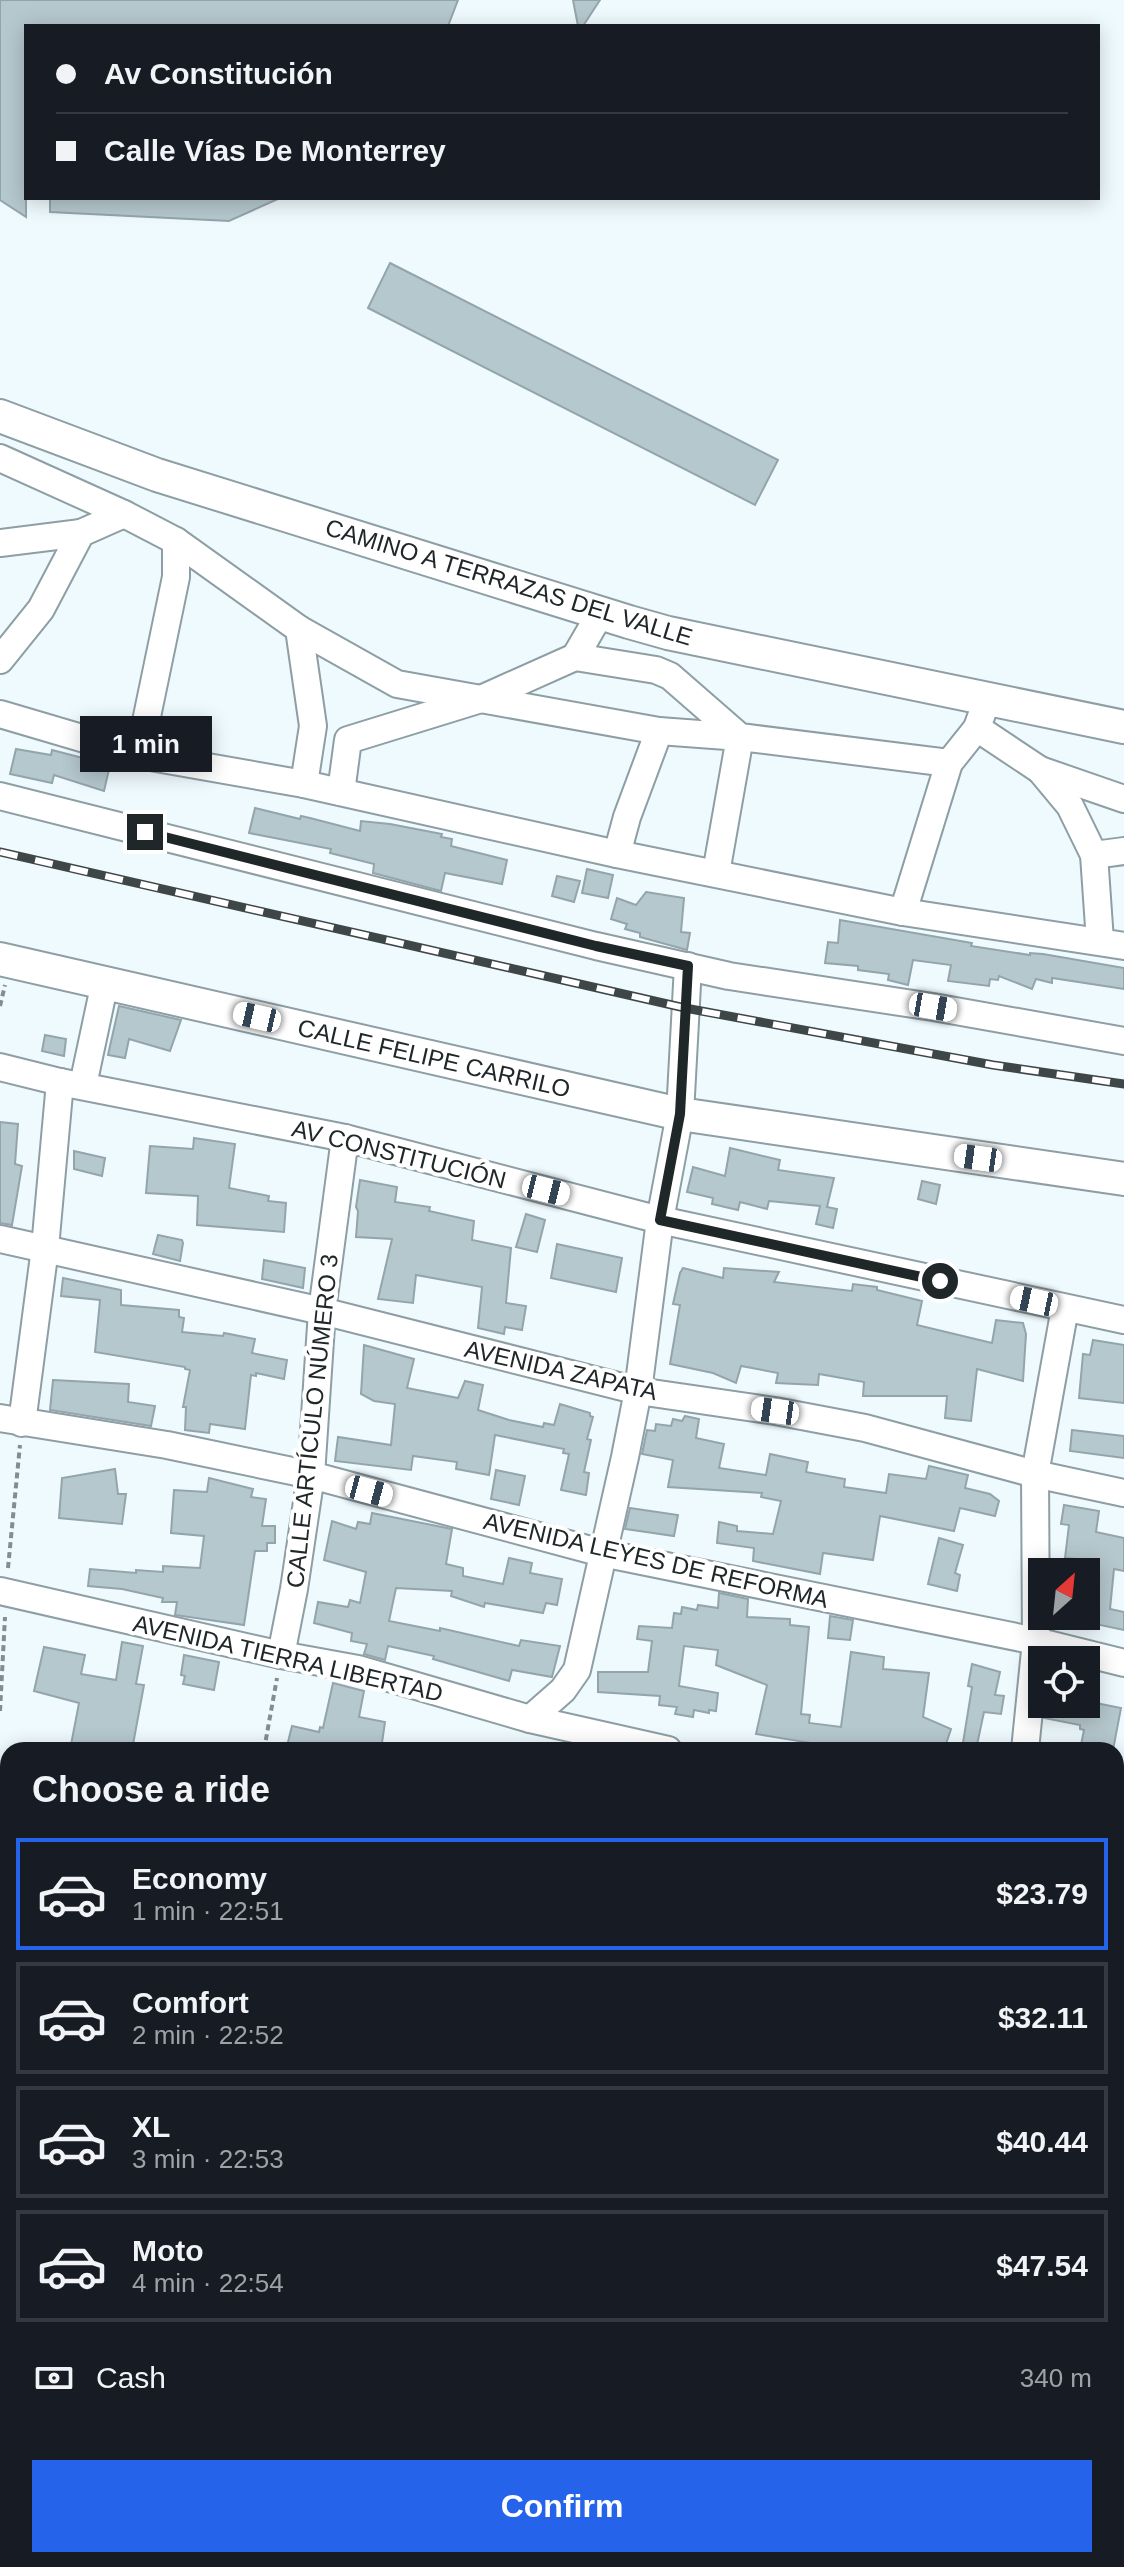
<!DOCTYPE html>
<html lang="en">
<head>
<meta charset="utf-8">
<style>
	:root { --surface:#171b24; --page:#242831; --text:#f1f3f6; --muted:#9ea1a6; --line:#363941; --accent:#2563eb }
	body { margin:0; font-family:Arial,sans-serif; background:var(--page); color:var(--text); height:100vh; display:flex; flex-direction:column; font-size:30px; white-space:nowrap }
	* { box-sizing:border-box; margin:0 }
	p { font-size:26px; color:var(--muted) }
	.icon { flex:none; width:44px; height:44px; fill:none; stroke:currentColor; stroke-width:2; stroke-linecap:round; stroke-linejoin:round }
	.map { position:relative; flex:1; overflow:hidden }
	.details { position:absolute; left:0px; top:1742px; width:1124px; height:826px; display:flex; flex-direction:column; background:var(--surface); border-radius:24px 24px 0 0; box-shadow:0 4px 20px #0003 }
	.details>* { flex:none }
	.top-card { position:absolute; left:24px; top:24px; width:1076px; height:176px; border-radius:0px; box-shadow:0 4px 20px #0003; display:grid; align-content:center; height:176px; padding:0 32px; background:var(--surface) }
	.needle { width:52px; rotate:27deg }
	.tools { position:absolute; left:1028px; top:1558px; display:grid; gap:16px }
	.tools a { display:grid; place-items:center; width:72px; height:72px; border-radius:0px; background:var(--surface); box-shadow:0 4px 20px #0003; font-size:40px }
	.end { position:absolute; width:36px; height:36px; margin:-18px; border:10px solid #202729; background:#fff; box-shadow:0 0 0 4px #fff }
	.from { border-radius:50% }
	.bubble { position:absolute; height:56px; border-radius:0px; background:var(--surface); box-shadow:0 4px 20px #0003; font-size:26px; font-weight:800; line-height:56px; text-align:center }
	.car { position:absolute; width:24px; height:48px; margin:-24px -12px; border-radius:10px; box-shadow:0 0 6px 2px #0007; background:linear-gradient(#fff 24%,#345 0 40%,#fff 0 76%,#345 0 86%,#fff 0) }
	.top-card b { display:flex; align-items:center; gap:28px; height:76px; font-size:30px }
	.top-card b+b { border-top:2px solid var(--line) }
	.top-card i { width:20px; height:20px; background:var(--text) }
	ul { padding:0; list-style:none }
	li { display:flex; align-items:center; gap:24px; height:112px; margin:0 16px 12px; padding:0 16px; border:4px solid var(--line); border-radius:0px }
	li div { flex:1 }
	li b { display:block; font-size:30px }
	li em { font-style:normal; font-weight:800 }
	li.on { border-color:var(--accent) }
	li>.icon { width:72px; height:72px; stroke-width:1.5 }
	h2 { padding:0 32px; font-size:36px; line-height:96px }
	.pay { display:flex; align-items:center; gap:20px; height:88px; padding:0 32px; font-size:30px }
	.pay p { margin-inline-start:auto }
	.action { display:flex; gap:16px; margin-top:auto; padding:16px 32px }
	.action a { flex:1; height:92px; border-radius:0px; background:var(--accent); color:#fff; font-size:32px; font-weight:800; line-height:92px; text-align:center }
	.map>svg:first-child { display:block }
	.building { fill:#b5c8ce; stroke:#93a5ab; stroke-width:2 }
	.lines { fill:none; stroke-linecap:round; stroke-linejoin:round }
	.minor-casing { stroke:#8d9fa4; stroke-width:30 }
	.tertiary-casing { stroke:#8d9fa4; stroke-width:36 }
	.path { stroke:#838c8f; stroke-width:4; stroke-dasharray:6 4; stroke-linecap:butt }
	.minor { stroke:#fff; stroke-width:26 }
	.tertiary { stroke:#fff; stroke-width:32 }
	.rail-casing { stroke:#3e4648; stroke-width:9 }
	.rail { stroke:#fff; stroke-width:6; stroke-dasharray:18; stroke-linecap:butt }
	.route { stroke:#202729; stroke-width:10 }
	.labels { text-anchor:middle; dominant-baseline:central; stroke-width:8; stroke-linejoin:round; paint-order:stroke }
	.street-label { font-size:24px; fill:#202729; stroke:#fff }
</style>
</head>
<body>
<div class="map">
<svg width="1124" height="2567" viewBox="0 0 1124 2567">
	<rect width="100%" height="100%" fill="#effafe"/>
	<g class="building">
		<path d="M0 0H458L448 26H26V217L0 200Z"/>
		<path d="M573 0H600L583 26H578Z"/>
		<path d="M50 198H280L229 221 50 212Z"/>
		<path d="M390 263 778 460 755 505 368 308Z"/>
		<path d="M16 749 51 755 52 750 110 765 104 791 54 775 52 783 10 774Z"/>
		<path d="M255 808 300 819 301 816 310 818 360 831 361 821 390 824 442 834 441 837 452 839 451 846 507 860 502 884 445 873 441 891 373 873 374 864 330 853 331 849 249 833Z"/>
		<path d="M587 869 613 875 608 898 582 893Z"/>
		<path d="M557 876 580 881 574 902 552 896Z"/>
		<path d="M646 892 684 898 681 932 690 933 687 950 640 937V933L625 929 627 924 611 919 617 898 636 905Z"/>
		<path d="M840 920 972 943 971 946 1030 955V953L1043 954 1124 968V989L1052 978V983L1036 979 1032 989 999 976 998 980 990 979 989 986 948 981 951 965 913 960 908 985 888 980 889 974 858 970V966L825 963 828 942 838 943Z"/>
		<path d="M119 1006 181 1020 170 1051 129 1039 125 1058 108 1055Z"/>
		<path d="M45 1035 66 1039 64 1056 42 1051Z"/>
		<path d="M0 1122 18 1124 15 1164 22 1166 12 1225 0 1223Z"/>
		<path d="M194 1138 235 1144 229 1188 269 1196 268 1201 286 1203 284 1232 197 1225 198 1196 146 1193 150 1146 193 1149Z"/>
		<path d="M730 1148 780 1160 778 1170 834 1178 827 1207 837 1209 833 1228 816 1224 820 1206 769 1201 767 1209 740 1202 738 1210 712 1204 713 1198 687 1192 693 1167 725 1176Z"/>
		<path d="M74 1151 105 1158 102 1176 74 1169Z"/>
		<path d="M360 1180 397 1187 395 1202 430 1207 429 1211 474 1221 472 1240 511 1248 506 1303 526 1306 522 1330 505 1327 504 1334 478 1328 482 1287 416 1275 413 1303 378 1299 392 1239 356 1237 358 1211 356 1207Z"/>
		<path d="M922 1181 940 1185 936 1204 918 1199Z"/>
		<path d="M526 1214 545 1220 537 1252 516 1247Z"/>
		<path d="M158 1235 182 1240 183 1243 180 1261 153 1254Z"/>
		<path d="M557 1244 622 1258 616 1292 551 1278Z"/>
		<path d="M264 1260 305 1268 303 1288 262 1279Z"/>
		<path d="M683 1268 723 1278 724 1268 779 1272 774 1282 852 1291 853 1284 877 1287V1290L922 1301 917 1325 992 1343 996 1320 1023 1323 1026 1334 1023 1381 977 1369 971 1421 945 1418 947 1396H863L864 1382 819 1374 818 1385 776 1383 778 1373 741 1366 736 1383 713 1373 670 1364 680 1305 673 1304 680 1273Z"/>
		<path d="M63 1278 121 1290V1305L179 1310V1317L184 1318 182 1332 223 1336 224 1333 255 1339 252 1353 287 1360 284 1379 256 1373V1376L251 1375 245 1429 210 1424 209 1433 185 1430 186 1407H183L190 1370 185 1369V1367L95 1352 100 1300 61 1296Z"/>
		<path d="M1093 1340 1124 1345V1403L1079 1398 1083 1354 1090 1355Z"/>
		<path d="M364 1345 414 1359 407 1388 458 1398 465 1381 483 1385 478 1410 509 1420 543 1427 544 1423 554 1425 560 1404 590 1413V1416L593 1417 587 1439 591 1440 584 1472 589 1473 586 1495 561 1490 569 1454 563 1453 564 1449 495 1435 489 1475 456 1469 457 1462 413 1456 411 1470 335 1461 338 1437 391 1445 395 1404 374 1401 361 1394Z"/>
		<path d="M53 1380 129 1384 128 1402 155 1406 151 1426 50 1410Z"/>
		<path d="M685 1416 699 1419 696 1438 724 1444 719 1468 766 1475 770 1454 808 1462 806 1472 845 1479 844 1487 886 1493 889 1474 926 1479 929 1466 968 1475 965 1488 990 1494 999 1501 995 1516 960 1508 954 1531 880 1516 873 1560 823 1553 820 1574 753 1561 754 1548 717 1543 719 1522 737 1526V1531L773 1534 781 1501 761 1497 762 1493 668 1487 673 1460 642 1454 647 1430 655 1431 656 1424 671 1426 673 1419 682 1421Z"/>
		<path d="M1072 1430 1124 1436V1458L1070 1451Z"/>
		<path d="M115 1469 118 1494H126L122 1524 59 1518 62 1478Z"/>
		<path d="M496 1470 525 1476 519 1505 491 1499Z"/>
		<path d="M209 1478 253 1489 251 1497 266 1499 262 1526H275V1543H267V1551H255L244 1625 175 1615 177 1602H162L163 1598 122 1589 88 1586 90 1569 136 1573V1570L163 1572V1566L200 1568 204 1536 171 1533 174 1490 207 1492Z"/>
		<path d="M1064 1505 1099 1511 1096 1532 1124 1538V1571L1114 1569 1110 1609 1124 1612V1630L1086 1622V1560L1065 1558 1069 1525 1061 1524Z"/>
		<path d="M630 1508 678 1515 674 1536 625 1529Z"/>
		<path d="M372 1513 452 1529 446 1564 463 1568V1576L503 1584 509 1558 532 1563 530 1573 562 1579 557 1605 546 1603 543 1613 485 1603 484 1607 451 1596 452 1591 396 1588 389 1621 440 1631V1628L519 1646 521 1640 560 1646 552 1677 512 1670 509 1681 433 1659 434 1656 388 1646 385 1660 364 1654 367 1644 351 1641 352 1633 314 1623 318 1602 348 1607 350 1600 360 1603 366 1572 324 1560 332 1521 356 1529 358 1522 370 1524Z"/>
		<path d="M939 1538 963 1545 955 1573 960 1575 957 1591 928 1584Z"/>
		<path d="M719 1593 748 1599 747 1617 790 1619V1625L809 1627 801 1714 810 1715 809 1723 841 1727 851 1652 884 1657 883 1669 929 1673 923 1717 951 1729 944 1750H846L817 1747V1744L756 1734 767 1685 716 1665 718 1650 684 1646 679 1686 718 1693 716 1711 709 1710V1713L694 1710 693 1717 675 1714 677 1707 659 1705 660 1696 598 1692V1672H648L652 1641 637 1639 639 1626 672 1628 674 1613 681 1614 682 1607 697 1610 698 1605 718 1608Z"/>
		<path d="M830 1616 853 1620 850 1640 828 1638Z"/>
		<path d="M122 1642 143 1646 136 1684 144 1685 132 1750H70L79 1703 34 1691 44 1647 85 1655 81 1674 116 1680Z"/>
		<path d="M184 1655 219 1662 214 1690 183 1684 185 1676 181 1675Z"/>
		<path d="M972 1664 1000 1672 995 1695 1004 1696 1001 1714 984 1712 977 1745 963 1743 972 1687 968 1686Z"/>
		<path d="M333 1683 364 1691 359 1717 385 1722 381 1750H286L292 1726 319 1732 320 1727 323 1728Z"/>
		<path d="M1086 1701 1121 1708 1113 1750H1080L1084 1730 1080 1729V1725L1044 1718 1046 1704H1086Z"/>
	</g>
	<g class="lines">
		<defs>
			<g id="minor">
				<path d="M0 458 124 514 176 541 299 629 313 726 304 784"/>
				<path d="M0 543 81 533"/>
				<path d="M600 614 575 657 656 670 670 676 740 737 949 763 977 728"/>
				<path d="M299 629 397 684 659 731 740 737 716 873"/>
				<path d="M0 660 41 609 81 533 124 514"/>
				<path d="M983 711 977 728 1040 770 1124 799"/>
				<path d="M0 714 139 755 304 784 617 854 903 912 1124 946"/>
				<path d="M139 755 176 577V541"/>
				<path d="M1040 770 1070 806 1094 855 1100 941"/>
				<path d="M341 792 348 740 481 699 575 657"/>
				<path d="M0 796 596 946 729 976 933 1007 1124 1041"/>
				<path d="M617 854 627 817 659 731"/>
				<path d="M1094 855 1124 851"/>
				<path d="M903 912 949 763"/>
				<path d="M0 1067 60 1082 345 1138 660 1220 1124 1320"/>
				<path d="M83 1085 105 982"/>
				<path d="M0 1239 322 1311 638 1391 775 1411 865 1428 1035 1474 1124 1493"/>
				<path d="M0 1418 167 1445 311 1475 602 1553 1036 1641 1124 1663"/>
				<path d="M22 1423 45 1248 60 1082"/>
				<path d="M0 1591 281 1655 358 1669 530 1719 668 1750"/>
				<path d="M281 1655 294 1589 311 1475 322 1311 345 1138"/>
				<path d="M530 1719 563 1690 577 1670 625 1457 638 1391 660 1220 680 1114 688 966"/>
				<path d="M1025 1750 1036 1641 1035 1474 1065 1308"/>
				<path d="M0 1791 8 1793"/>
				<path d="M1116 1829 1124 1831"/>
				<path d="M0 1982 8 1983"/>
				<path d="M1116 2041 1124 2043"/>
				<path d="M0 2049 8 2027"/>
				<path d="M1116 2210 1124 2190"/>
				<path d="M1116 2241 1124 2244"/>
				<path d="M0 2326 8 2328"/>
				<path d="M865 2560 892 2567"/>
				<path d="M203 2567 205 2560"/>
				<path d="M583 2567 585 2560"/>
				<path d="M992 2567 994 2560"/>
			</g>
			<g id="tertiary">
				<path d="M0 416 157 475 629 622 668 633 1124 727"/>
				<path d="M0 959 680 1114 1124 1179"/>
			</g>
		</defs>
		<use href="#minor" class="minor-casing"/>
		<use href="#tertiary" class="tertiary-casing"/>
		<g class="path">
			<path d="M0 1006 5 985"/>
			<path d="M8 1568 20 1445"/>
			<path d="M0 1711 5 1617"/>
			<path d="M264 1750 277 1678"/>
		</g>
		<use href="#minor" class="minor"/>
		<use href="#tertiary" class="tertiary"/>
		<defs>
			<path id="rail" d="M0 852 685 1008 993 1065 1124 1084"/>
		</defs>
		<use href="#rail" class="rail-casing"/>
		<use href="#rail" class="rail"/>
	</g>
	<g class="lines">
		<path class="route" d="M145 832 596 946 688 966 680 1114 660 1220 940 1281"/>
	</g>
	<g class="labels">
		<g class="street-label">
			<text transform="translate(509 582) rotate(17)">CAMINO A TERRAZAS DEL VALLE</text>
			<text transform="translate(434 1058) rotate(13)">CALLE FELIPE CARRILO</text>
			<text transform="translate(399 1154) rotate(14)">AV CONSTITUCIÓN</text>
			<text transform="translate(561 1370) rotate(13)">AVENIDA ZAPATA</text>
			<text transform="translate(312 1421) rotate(-84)">CALLE ARTÍCULO NÚMERO 3</text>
			<text transform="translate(656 1560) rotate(13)">AVENIDA LEYES DE REFORMA</text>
			<text transform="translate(288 1658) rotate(13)">AVENIDA TIERRA LIBERTAD</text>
		</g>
	</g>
</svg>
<div class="tools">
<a><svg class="needle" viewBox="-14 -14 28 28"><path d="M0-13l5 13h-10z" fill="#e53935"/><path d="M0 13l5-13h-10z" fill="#9ea1a6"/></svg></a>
<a><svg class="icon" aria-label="locate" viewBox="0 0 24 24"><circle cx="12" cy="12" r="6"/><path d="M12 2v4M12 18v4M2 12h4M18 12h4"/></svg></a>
</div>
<i class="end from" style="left:940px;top:1281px"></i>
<i class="end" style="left:145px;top:832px"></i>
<div class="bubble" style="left:80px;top:716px;width:132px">1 min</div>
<i class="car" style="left:933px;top:1007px;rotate:100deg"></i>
<i class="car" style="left:257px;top:1017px;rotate:283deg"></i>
<i class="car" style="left:978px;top:1158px;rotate:278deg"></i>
<i class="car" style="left:546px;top:1190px;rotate:104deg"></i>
<i class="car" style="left:1034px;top:1301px;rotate:282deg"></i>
<i class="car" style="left:775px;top:1411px;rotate:278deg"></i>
<i class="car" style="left:369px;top:1491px;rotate:105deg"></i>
<div class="top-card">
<b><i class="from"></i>Av Constitución</b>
<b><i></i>Calle Vías De Monterrey</b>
</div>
<section class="details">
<h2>Choose a ride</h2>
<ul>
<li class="on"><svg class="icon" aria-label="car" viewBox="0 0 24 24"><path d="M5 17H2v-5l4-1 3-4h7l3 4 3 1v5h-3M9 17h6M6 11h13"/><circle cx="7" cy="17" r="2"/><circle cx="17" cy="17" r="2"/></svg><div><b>Economy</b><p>1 min · 22:51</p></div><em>$23.79</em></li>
<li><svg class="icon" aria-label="car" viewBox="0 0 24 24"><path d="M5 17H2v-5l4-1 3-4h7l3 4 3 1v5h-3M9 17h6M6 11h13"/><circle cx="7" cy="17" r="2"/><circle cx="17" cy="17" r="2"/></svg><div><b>Comfort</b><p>2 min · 22:52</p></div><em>$32.11</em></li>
<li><svg class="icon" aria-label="car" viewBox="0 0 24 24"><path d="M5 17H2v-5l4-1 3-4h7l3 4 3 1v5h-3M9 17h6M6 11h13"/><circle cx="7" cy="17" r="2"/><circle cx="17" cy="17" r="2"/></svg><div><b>XL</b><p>3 min · 22:53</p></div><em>$40.44</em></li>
<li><svg class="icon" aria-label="car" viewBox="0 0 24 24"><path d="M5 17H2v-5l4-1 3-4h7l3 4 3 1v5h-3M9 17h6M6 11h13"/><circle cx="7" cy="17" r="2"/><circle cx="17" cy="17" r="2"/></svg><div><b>Moto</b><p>4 min · 22:54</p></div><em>$47.54</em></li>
</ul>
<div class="pay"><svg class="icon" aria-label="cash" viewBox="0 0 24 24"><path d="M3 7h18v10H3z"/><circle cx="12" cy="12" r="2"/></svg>Cash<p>340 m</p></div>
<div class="action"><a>Confirm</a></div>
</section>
</div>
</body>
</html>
